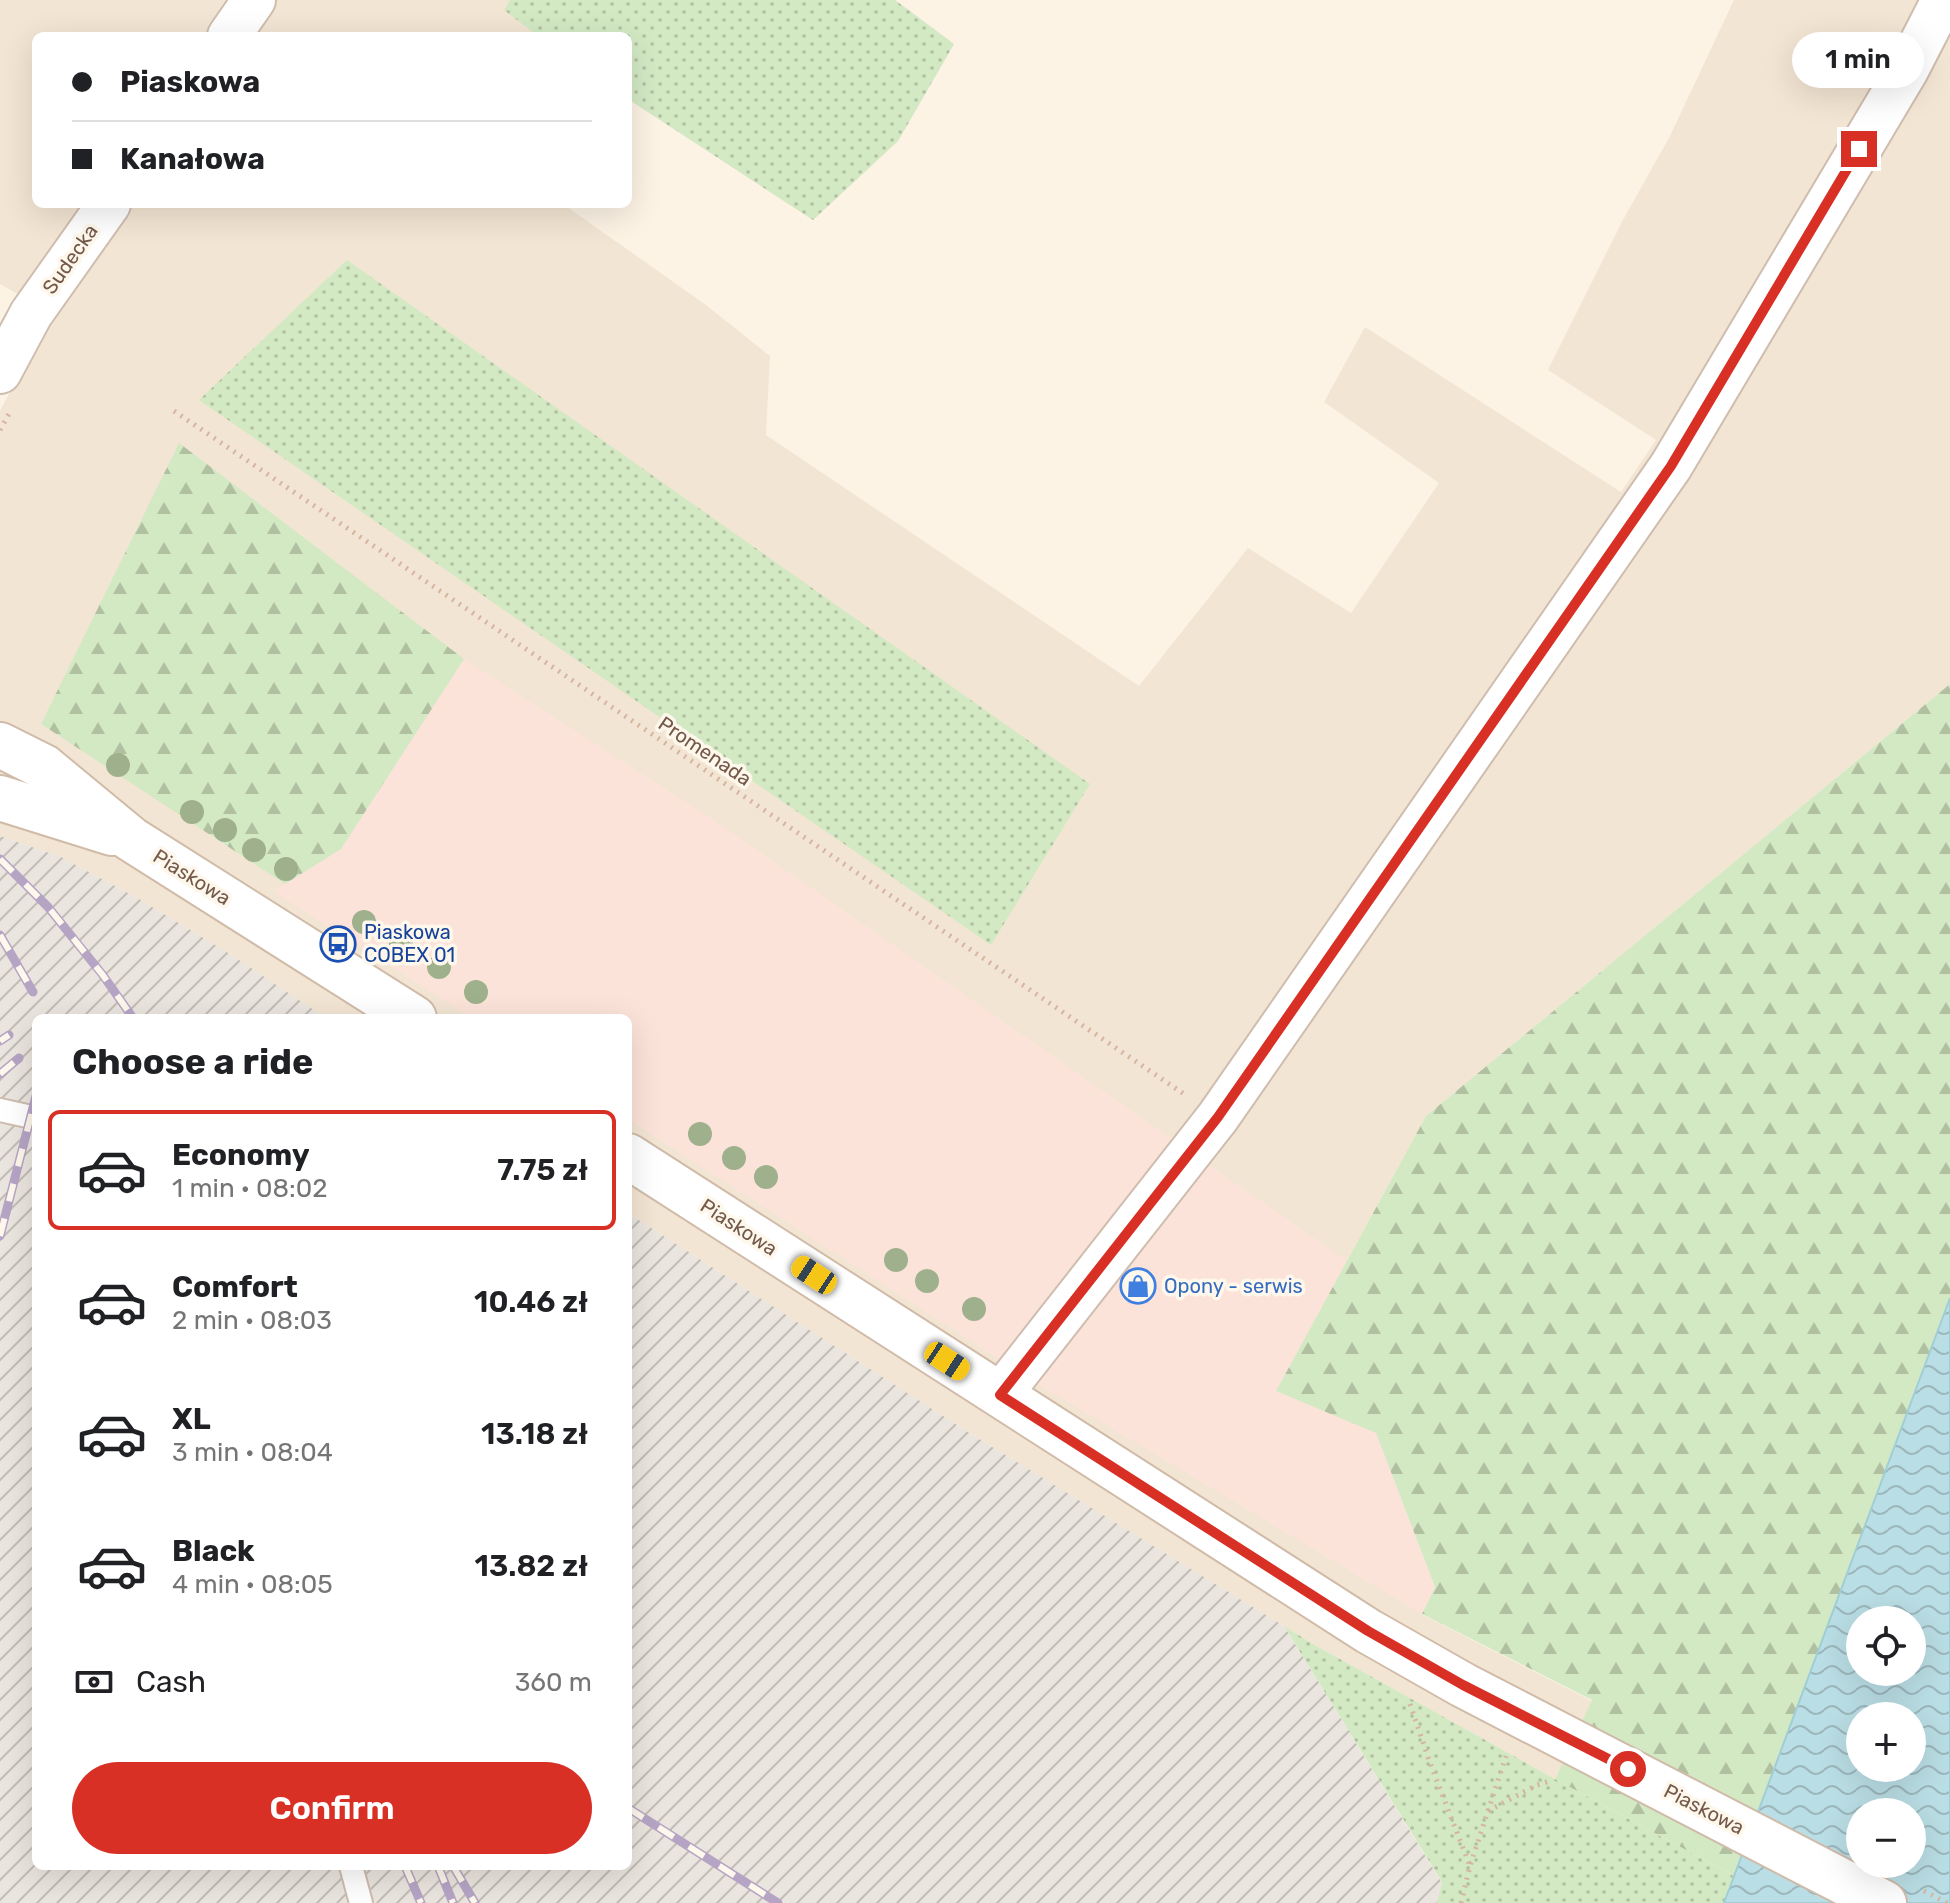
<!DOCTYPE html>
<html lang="en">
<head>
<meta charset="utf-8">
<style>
	:root { --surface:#fff; --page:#f6f6f6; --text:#202124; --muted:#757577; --line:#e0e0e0; --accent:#d93025 }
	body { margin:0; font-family:Rubik,sans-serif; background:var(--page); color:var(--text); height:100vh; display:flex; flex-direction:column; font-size:30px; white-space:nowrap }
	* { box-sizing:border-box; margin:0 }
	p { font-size:26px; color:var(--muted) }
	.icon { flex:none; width:44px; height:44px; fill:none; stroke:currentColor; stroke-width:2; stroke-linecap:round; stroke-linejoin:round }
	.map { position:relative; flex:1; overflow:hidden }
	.sheet { position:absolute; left:32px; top:1014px; width:600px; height:856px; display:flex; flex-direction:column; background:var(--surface); border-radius:12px; box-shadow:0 8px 32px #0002 }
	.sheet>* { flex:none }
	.guide { position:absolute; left:32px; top:32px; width:600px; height:176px; border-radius:12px; box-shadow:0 8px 32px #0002; display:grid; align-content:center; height:176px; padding:0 40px; background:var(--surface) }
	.tools { position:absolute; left:1846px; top:1606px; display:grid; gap:16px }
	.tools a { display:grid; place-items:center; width:80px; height:80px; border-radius:50%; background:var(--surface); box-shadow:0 8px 32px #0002; font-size:40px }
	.end { position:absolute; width:36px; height:36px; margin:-18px; border:10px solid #d93025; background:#fff; box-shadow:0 0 0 4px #fff }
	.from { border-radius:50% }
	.bubble { position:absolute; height:56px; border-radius:28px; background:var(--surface); box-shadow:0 8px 32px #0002; font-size:26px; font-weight:600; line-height:56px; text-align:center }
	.car { position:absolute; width:24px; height:48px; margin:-24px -12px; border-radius:10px; box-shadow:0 0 6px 2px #0007; background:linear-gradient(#f5c518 24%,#345 0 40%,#f5c518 0 76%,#345 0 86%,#f5c518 0) }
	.guide b { display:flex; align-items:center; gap:28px; height:76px; font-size:30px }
	.guide b+b { border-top:2px solid var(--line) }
	.guide i { width:20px; height:20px; background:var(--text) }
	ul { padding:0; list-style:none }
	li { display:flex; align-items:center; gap:24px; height:120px; margin:0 16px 12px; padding:0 24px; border:4px solid transparent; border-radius:12px }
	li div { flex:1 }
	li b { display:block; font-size:30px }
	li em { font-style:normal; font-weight:600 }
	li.on { border-color:var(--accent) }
	li>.icon { width:72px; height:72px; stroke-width:1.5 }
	h2 { padding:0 40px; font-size:36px; line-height:96px }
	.pay { display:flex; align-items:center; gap:20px; height:88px; padding:0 40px; font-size:30px }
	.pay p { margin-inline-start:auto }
	.button { display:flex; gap:16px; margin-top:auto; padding:16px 40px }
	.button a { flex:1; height:92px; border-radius:48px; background:var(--accent); color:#fff; font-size:32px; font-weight:600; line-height:92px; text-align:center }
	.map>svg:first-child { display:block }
	.residential { fill:#f3e5d3 }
	.commercial { fill:#fce3d9 }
	.industrial { fill:url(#industrial-furrows) }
	.grass { fill:url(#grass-dots) }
	.forest { fill:url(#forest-firs) }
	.water { fill:url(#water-waves); stroke:#a0ced6; stroke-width:2; fill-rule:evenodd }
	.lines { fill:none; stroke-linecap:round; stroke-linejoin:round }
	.service-casing { stroke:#cfbdaf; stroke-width:26 }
	.minor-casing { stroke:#cfbdaf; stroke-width:46 }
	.secondary-casing { stroke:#d0bba9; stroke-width:48 }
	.path { stroke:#d5b5a0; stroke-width:5; stroke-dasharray:2 6; stroke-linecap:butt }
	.service { stroke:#fff; stroke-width:22 }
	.minor { stroke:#fff; stroke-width:42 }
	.secondary { stroke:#fff; stroke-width:44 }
	.rail-casing { stroke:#b6a4c5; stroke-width:9 }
	.rail { stroke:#fef7eb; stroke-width:6; stroke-dasharray:18; stroke-linecap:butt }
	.tree { fill:#9fb08c }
	.route { stroke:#d93025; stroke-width:10 }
	.labels { text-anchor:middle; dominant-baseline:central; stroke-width:7; stroke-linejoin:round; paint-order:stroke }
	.street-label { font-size:20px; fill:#74594b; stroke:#fef7eb }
	.transit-label { font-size:20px; fill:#164399; stroke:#fef7eb; text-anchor:start }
	.shop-label { font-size:20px; fill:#366cbe; stroke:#fef7eb; text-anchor:start }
</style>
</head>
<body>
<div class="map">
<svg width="1950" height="1903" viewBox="0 0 1950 1903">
	<defs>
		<pattern id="industrial-furrows" width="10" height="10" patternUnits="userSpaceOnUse" patternTransform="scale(2)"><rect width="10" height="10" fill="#ebe5df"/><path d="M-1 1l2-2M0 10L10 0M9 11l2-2" fill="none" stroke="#c3bdb7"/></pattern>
		<pattern id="grass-dots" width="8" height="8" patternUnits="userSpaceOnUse" patternTransform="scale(2)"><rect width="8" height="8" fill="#d3e9c4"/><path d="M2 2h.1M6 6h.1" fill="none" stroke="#b0c0a1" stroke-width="1.8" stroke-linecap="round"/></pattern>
		<pattern id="forest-firs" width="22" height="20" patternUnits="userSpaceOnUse" patternTransform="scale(2)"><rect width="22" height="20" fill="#d3e9c4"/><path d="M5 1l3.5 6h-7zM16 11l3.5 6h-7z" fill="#b0c0a1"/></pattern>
		<pattern id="water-waves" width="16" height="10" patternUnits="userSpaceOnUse" patternTransform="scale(2)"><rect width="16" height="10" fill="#badee5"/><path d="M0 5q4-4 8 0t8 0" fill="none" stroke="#9cb7bc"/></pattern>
	</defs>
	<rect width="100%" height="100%" fill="#fcf3e5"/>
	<path class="residential" d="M0 0H895L954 44 898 141 813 220 628 99V36H36V204H563L706 305 770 356 766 435 1139 686 1248 548 1351 613 1439 483 1324 402 1365 327 1621 492 1656 440 1548 370 1624 218 1670 136 1734 0H1950V684L1426 1116 1276 1391 1423 1615 1592 1701 1555 1779 1313 1644 971 1434 628 1213V1018H326L230 954 139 899 61 857 0 836V411L31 351 55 315 0 284Z"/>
	<path class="commercial" d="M464 659 718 823 1347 1261 1276 1391 1376 1432 1435 1587 1422 1614 1033 1381 628 1119V1018H472L273 891 341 849Z"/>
	<path class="industrial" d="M0 836 61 857 139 899 230 954 326 1018H36V1866H628V1213L971 1434 1284 1626 1442 1883 1437 1903H0Z"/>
	<g class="grass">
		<path d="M510 0H895L954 44 898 141 813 220 628 99V36H538L504 10Z"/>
		<path d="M347 260 1090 784 991 945 199 400Z"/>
		<path d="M1284 1626 1313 1644 1555 1779 1734 1876 1724 1903H1437L1442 1882Z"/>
	</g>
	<g class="forest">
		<path d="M179 443 464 659 341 849 285 884 41 724Z"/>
		<path d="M1950 684V1298L1734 1876 1555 1779 1592 1700 1422 1614 1435 1587 1376 1433 1276 1391 1426 1116Z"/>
	</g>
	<path class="water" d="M1950 1298V1903H1724ZM1860 1620H1912V1672H1860ZM1860 1716H1912V1768H1860ZM1860 1812H1912V1864H1860Z"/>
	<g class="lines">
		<defs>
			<g id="service">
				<path d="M0 1110 36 1118"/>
				<path d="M351 1866 361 1903"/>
			</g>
			<g id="minor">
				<path d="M229 36 254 0"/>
				<path d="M0 372 31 314 109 204"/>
				<path d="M1000 1395 1218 1117 1671 466 1907 70 1943 0"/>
			</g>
			<g id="secondary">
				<path d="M0 745 44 767 131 839 414 1018"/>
				<path d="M0 798 112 833"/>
				<path d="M628 1156 1368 1631 1463 1685 1884 1903"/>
			</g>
		</defs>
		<use href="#service" class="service-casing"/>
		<use href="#minor" class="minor-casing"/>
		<use href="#secondary" class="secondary-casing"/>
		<g class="path">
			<path d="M174 411 1184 1094"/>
			<path d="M0 430 10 412"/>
			<path d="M1410 1704 1430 1763 1470 1866"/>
			<path d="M1488 1811 1537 1785 1550 1781"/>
			<path d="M1924 1891 1947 1903"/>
			<path d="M1461 1903 1470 1866 1506 1756"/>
		</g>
		<use href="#service" class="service"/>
		<use href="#minor" class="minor"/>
		<use href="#secondary" class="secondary"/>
		<defs>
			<g id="rail">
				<path d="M0 859 48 907 102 974 133 1018"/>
				<path d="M0 935 33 992"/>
				<path d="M0 1041 9 1035"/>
				<path d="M0 1074 19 1058"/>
				<path d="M0 1236 36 1096"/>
				<path d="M628 1808 778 1903"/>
				<path d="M405 1866 421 1903"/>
				<path d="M438 1866 453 1903"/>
				<path d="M453 1866 475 1903"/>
			</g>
		</defs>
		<use href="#rail" class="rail-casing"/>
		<use href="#rail" class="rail"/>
	</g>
	<g class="tree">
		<circle cx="118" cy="765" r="12"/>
		<circle cx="192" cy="812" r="12"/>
		<circle cx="225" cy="830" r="12"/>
		<circle cx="254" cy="850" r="12"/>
		<circle cx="286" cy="869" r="12"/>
		<circle cx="364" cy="922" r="12"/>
		<circle cx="401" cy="944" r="12"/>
		<circle cx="439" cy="967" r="12"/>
		<circle cx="476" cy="992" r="12"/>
		<circle cx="700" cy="1134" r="12"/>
		<circle cx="734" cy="1158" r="12"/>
		<circle cx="766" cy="1177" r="12"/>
		<circle cx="896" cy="1260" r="12"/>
		<circle cx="927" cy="1281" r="12"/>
		<circle cx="974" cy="1309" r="12"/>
	</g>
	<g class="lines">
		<path class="route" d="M1628 1769 1463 1685 1368 1631 1000 1395 1218 1117 1671 466 1859 149"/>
	</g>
	<defs>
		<symbol id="bus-ring" viewBox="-11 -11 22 22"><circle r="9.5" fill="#fef7eb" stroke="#1a4fb4" stroke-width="1.5"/><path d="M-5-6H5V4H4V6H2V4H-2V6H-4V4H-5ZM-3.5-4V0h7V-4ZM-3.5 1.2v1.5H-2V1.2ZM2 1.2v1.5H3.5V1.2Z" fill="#1a4fb4"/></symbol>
		<symbol id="shop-ring" viewBox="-11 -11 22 22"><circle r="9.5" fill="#fef7eb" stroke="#3f7fe0" stroke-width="1.5"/><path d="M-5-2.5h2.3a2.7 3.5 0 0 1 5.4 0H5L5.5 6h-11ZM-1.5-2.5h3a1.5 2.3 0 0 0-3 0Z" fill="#3f7fe0"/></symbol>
	</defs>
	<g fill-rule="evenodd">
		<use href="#bus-ring" x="318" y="924" width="40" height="40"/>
		<use href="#shop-ring" x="1118" y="1266" width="40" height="40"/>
	</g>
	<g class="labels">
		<g class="street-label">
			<text transform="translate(70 259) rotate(-55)">Sudecka</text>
			<text transform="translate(705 751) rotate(34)">Promenada</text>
			<text transform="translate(192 877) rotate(32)">Piaskowa</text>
			<text transform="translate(739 1227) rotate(33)">Piaskowa</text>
			<text transform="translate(1704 1809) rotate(27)">Piaskowa</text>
		</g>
		<g class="transit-label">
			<text x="364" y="932">Piaskowa<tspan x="364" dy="23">COBEX 01</tspan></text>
		</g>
		<g class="shop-label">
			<text x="1164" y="1286">Opony - serwis</text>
		</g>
	</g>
</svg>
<div class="tools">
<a><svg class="icon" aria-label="locate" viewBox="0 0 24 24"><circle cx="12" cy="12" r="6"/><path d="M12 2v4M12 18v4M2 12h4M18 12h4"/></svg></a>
<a>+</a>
<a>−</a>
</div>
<i class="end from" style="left:1628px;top:1769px"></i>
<i class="end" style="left:1859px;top:149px"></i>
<div class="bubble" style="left:1792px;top:32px;width:132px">1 min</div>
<i class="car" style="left:814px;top:1275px;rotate:303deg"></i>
<i class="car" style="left:947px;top:1361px;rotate:123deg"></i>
<div class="guide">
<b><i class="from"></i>Piaskowa</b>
<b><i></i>Kanałowa</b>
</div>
<section class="sheet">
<h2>Choose a ride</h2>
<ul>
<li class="on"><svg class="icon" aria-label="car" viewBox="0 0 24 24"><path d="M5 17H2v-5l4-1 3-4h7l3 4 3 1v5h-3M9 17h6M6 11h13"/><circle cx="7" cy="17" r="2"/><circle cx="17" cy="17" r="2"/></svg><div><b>Economy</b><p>1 min · 08:02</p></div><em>7.75 zł</em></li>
<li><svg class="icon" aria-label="car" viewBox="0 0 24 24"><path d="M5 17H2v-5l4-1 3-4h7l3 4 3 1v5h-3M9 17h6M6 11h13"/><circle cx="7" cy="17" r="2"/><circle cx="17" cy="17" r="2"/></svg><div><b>Comfort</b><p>2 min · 08:03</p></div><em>10.46 zł</em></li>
<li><svg class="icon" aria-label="car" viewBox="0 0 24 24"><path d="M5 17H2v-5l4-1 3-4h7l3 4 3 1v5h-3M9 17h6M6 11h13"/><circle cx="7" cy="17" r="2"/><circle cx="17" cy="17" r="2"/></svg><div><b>XL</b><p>3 min · 08:04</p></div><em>13.18 zł</em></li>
<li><svg class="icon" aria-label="car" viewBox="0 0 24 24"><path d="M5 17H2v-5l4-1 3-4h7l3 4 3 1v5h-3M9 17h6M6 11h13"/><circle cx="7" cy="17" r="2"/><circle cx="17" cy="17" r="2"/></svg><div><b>Black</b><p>4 min · 08:05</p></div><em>13.82 zł</em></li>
</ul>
<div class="pay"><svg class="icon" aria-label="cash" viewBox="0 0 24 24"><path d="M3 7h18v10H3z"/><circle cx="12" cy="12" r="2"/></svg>Cash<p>360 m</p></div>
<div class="button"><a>Confirm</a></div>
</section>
</div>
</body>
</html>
